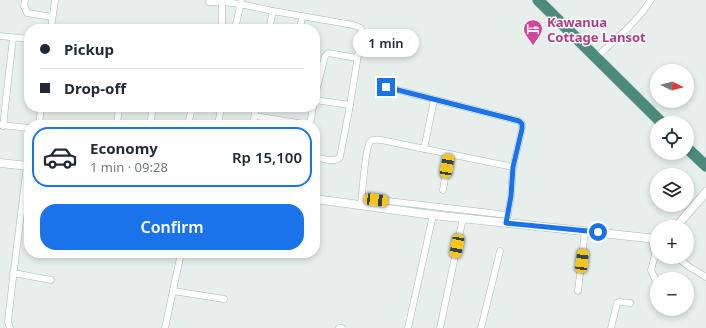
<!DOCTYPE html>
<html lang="en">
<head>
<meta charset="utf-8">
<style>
	:root { --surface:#fff; --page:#f2f2f3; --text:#1f2937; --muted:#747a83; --line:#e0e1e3; --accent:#1a73e8 }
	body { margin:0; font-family:"Noto Sans",sans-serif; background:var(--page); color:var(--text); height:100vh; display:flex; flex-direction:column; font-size:15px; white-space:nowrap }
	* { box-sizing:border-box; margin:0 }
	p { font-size:13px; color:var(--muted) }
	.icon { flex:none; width:22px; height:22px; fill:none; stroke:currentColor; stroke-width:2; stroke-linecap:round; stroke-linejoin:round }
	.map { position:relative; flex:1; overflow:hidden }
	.drawer { position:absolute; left:24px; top:120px; width:296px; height:138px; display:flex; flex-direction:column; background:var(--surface); border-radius:16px; box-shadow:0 2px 6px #0003 }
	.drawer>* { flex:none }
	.banner { position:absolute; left:24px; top:24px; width:296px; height:88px; border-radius:16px; box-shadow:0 2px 6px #0003; display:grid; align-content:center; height:88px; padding:0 16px; background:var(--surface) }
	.needle { width:26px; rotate:96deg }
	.controls { position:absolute; left:650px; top:64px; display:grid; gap:8px }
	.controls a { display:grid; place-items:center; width:44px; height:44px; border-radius:50%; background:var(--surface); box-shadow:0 2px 6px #0003; font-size:20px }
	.end { position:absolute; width:18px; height:18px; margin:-9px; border:5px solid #1a73e8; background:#fff; box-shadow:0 0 0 2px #fff }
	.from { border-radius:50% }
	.bubble { position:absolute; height:28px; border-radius:14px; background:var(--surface); box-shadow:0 2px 6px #0003; font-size:13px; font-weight:600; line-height:28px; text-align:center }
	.car { position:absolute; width:12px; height:24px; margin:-12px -6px; border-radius:5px; box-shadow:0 0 3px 1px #0007; background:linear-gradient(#f5c518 24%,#345 0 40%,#f5c518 0 76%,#345 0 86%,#f5c518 0) }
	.banner b { display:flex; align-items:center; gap:14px; height:38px; font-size:15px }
	.banner b+b { border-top:1px solid var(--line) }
	.banner i { width:10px; height:10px; background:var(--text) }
	ul { padding:7px 0 0; list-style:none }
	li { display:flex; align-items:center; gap:12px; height:60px; margin:0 8px 6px; padding:0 8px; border:2px solid transparent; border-radius:16px }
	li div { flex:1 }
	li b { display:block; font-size:15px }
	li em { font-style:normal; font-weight:600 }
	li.selected { border-color:var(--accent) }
	li>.icon { width:36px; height:36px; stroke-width:1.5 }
	.primary-button { display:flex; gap:8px; margin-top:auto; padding:8px 16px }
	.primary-button a { flex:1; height:46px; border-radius:16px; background:var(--accent); color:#fff; font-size:16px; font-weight:600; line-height:46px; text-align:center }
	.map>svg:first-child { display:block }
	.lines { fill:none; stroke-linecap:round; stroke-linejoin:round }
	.minor-casing { stroke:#a8b8b2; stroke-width:7 }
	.tertiary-casing { stroke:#a8b8b2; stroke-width:9 }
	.trunk-casing { stroke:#c2cac8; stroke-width:12 }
	.minor { stroke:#fff; stroke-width:6 }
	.tertiary { stroke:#fff; stroke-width:8 }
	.trunk { stroke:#4c8a7c; stroke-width:11 }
	.route { stroke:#1a73e8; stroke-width:5 }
	.labels { text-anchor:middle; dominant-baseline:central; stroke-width:3; stroke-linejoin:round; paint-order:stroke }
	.hotel-label { font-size:13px; font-weight:bold; fill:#b23c85; stroke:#f7fbf9; text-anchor:start }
</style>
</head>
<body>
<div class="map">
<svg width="706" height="328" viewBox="0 0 706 328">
	<rect width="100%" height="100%" fill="#e6efeb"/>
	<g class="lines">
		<defs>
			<g id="minor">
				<path d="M25 0 24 6 27 13 52 17"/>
				<path d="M209 2H222"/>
				<path d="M140 28 146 29"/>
				<path d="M51 29 55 0"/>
				<path d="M222 29V2L240 4 273 11 353 25 361 28V36L350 105 340 157C335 163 323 159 315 157"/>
				<path d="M235 29 241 2"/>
				<path d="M269 29 273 11"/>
				<path d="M300 29 302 17"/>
				<path d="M0 36 29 39"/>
				<path d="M595 58C614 41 638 21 651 0"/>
				<path d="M315 66 322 68 325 56 328 53 357 58"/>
				<path d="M386 87 519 121 522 124V129L513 167 511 196 506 223"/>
				<path d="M316 91 322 68"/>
				<path d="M315 100 350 105"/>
				<path d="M255 116 310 125"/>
				<path d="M1 125 29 128"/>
				<path d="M39 125 41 107"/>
				<path d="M117 125 119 107"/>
				<path d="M150 125 153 107"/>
				<path d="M188 125 192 107"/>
				<path d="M218 125 221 107"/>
				<path d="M253 125 256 107"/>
				<path d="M310 125 313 107"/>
				<path d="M3 126 13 38"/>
				<path d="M424 149 434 100"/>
				<path d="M443 190 449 154"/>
				<path d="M362 198 508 215"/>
				<path d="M361 206C362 196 365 148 370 142 374 138 381 140 386 141L513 167"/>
				<path d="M652 238 655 255 651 270 656 281"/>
				<path d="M677 257 688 266 706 277"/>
				<path d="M13 273 51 280"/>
				<path d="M173 291 224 299"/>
				<path d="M578 291 585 231"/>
				<path d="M10 328 8 322 12 286 27 165"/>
				<path d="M165 328 181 253"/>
				<path d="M339 328H342"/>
				<path d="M408 328 433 215"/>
				<path d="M440 328 463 218"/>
				<path d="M481 328 500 251"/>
				<path d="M611 328 617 303 619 302 630 303"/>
			</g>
			<g id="tertiary">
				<path d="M0 163 29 166"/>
				<path d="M315 199 433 215 657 239"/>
				<path d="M676 227 706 192"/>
			</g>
			<g id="trunk">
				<path d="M538 0 662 123"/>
				<path d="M687 148 706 166"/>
			</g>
		</defs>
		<use href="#minor" class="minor-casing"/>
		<use href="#tertiary" class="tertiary-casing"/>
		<use href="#trunk" class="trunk-casing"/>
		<use href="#minor" class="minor"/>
		<use href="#tertiary" class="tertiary"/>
		<use href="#trunk" class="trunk"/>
	</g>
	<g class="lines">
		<path class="route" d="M386 87 519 121 522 124V129L513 167 511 196 506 223 598 232"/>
	</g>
	<defs>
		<symbol id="hotel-pin" viewBox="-11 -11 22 30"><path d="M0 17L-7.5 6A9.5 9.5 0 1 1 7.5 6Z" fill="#d1479c" stroke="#f7fbf9"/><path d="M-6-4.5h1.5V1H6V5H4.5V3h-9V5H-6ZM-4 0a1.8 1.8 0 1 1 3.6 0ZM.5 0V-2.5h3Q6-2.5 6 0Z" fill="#fff"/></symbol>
	</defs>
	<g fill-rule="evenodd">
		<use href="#hotel-pin" x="522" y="18" width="22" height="30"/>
	</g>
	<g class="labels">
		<g class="hotel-label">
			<text x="547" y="22">Kawanua<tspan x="547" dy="15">Cottage Lansot</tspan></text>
		</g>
	</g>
</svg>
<div class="controls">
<a><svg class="needle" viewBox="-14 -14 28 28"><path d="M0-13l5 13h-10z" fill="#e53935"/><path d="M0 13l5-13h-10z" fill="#747a83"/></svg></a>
<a><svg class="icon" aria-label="locate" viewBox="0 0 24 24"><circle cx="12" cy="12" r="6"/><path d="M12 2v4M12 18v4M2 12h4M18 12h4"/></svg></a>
<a><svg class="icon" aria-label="layers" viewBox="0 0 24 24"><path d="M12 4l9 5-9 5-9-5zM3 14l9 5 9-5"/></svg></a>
<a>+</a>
<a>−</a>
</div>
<i class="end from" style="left:598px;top:232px"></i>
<i class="end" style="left:386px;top:87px"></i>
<div class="bubble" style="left:353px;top:29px;width:66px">1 min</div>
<i class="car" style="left:447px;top:166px;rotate:10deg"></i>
<i class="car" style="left:376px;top:200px;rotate:97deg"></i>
<i class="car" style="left:457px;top:246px;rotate:191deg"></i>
<i class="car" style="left:582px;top:261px;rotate:7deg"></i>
<div class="banner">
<b><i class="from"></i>Pickup</b>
<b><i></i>Drop-off</b>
</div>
<section class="drawer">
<ul>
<li class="selected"><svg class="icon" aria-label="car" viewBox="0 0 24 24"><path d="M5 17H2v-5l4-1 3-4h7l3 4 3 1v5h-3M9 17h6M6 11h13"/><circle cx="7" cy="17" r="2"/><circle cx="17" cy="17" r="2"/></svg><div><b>Economy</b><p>1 min · 09:28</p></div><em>Rp 15,100</em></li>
</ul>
<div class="primary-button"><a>Confirm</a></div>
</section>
</div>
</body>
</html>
